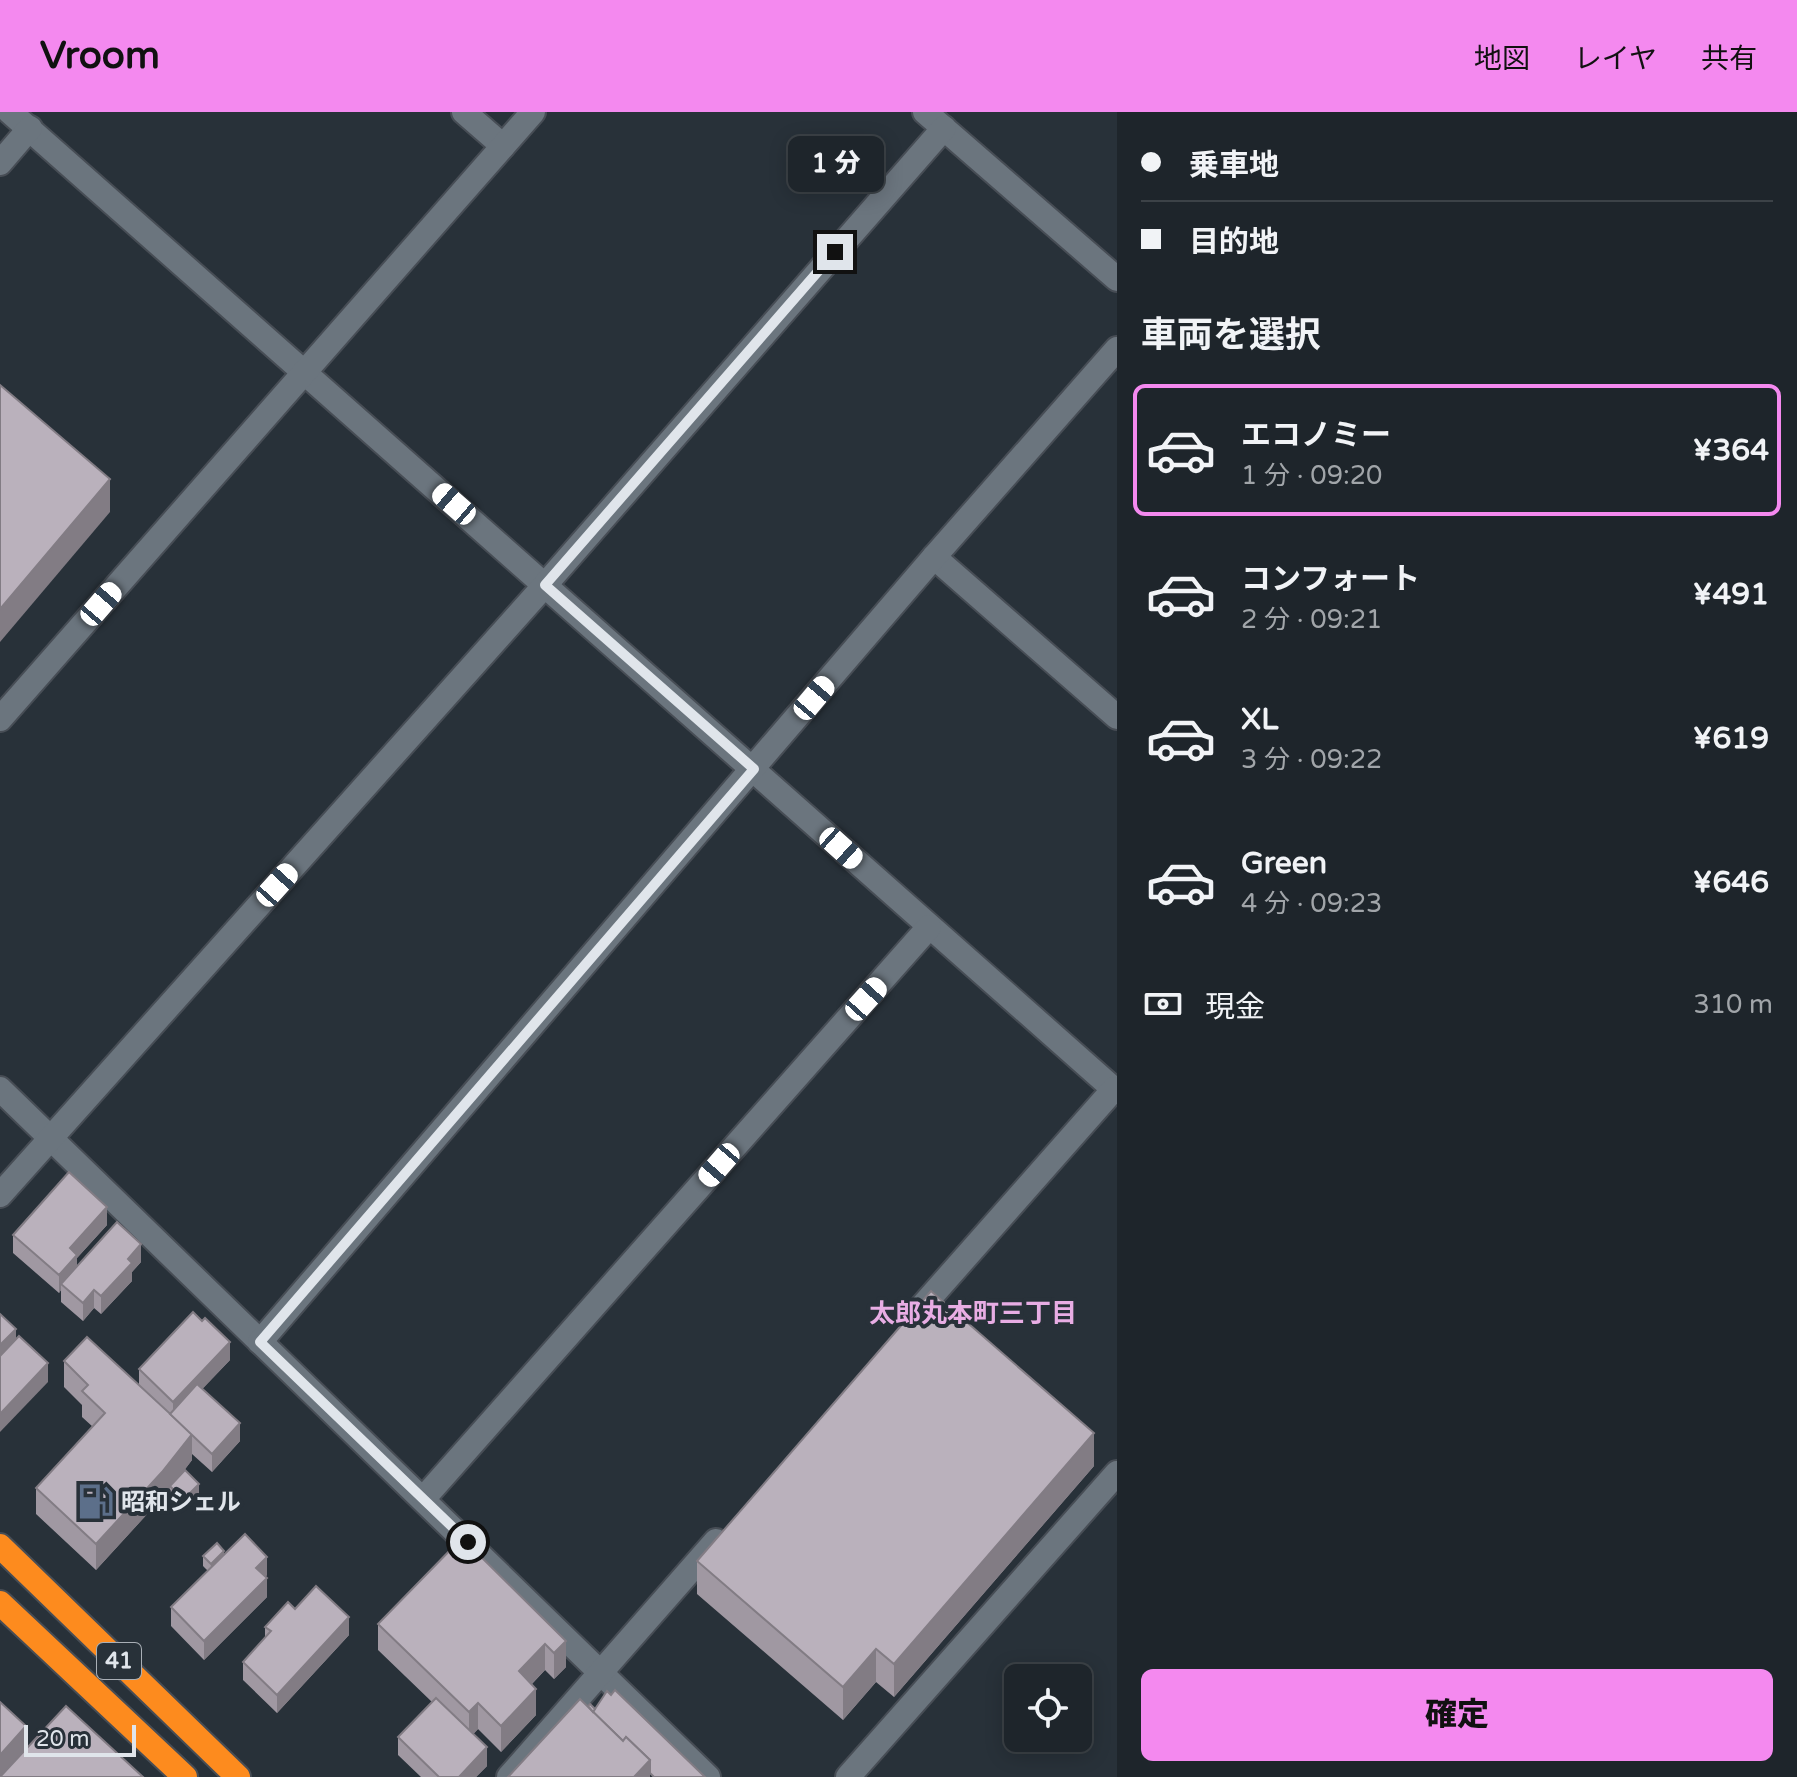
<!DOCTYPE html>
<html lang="ja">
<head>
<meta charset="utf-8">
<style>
	:root { --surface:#1e252b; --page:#262d33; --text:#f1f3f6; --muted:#a1a5a9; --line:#3c4247; --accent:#f489ef }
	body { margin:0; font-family:"Varela Round","Noto Sans JP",sans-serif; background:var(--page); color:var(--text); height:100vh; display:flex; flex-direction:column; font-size:30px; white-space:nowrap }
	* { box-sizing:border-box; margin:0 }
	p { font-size:26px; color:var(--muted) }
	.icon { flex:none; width:44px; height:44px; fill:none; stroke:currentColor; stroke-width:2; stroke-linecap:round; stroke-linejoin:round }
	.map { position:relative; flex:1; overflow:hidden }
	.panel { display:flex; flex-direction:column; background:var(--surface); width:680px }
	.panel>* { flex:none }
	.banner { display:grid; align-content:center; height:176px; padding:0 24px; background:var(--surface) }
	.fabs { position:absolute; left:1004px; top:1552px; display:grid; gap:16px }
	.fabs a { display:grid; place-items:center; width:88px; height:88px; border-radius:12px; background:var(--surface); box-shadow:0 4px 20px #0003,0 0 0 2px var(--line); font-size:40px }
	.scale { position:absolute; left:24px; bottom:20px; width:112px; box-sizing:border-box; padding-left:8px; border:4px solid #e0e5eb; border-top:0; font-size:22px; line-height:28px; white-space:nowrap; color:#e0e5eb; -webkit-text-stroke:6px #283139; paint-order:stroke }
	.end { position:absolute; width:36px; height:36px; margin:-18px; border:10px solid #e0e5eb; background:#111; box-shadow:0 0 0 4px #111 }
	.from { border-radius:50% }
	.bubble { position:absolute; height:56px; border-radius:12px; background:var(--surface); box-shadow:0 4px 20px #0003,0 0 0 2px var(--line); font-size:26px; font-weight:800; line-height:56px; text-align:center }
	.car { position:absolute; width:24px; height:48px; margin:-24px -12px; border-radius:10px; box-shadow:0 0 6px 2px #0007; background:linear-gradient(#fff 24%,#345 0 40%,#fff 0 76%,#345 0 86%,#fff 0) }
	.banner b { display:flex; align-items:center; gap:28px; height:76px; font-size:30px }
	.banner b+b { border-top:2px solid var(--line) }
	.banner i { width:20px; height:20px; background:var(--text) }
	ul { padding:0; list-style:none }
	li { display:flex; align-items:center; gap:24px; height:132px; margin:0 16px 12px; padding:0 8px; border:4px solid transparent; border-radius:12px }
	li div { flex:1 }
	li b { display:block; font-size:30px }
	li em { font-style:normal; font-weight:800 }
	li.selected { border-color:var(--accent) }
	li>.icon { width:72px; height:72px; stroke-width:1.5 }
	h2 { padding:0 24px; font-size:36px; line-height:96px }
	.pay { display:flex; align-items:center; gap:20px; height:88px; padding:0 24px; font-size:30px }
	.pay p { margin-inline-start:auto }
	.action { display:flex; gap:16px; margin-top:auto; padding:16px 24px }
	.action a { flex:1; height:92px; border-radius:12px; background:var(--accent); color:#111; font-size:32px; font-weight:800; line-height:92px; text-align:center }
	header { display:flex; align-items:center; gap:48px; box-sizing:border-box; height:112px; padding:0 40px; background:var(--accent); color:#111 }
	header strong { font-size:38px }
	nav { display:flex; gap:44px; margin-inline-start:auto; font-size:28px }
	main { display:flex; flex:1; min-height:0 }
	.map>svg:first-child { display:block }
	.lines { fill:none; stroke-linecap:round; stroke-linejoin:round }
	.street-casing { stroke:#474d55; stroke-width:28 }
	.secondary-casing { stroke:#474d55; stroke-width:28 }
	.highway-casing { stroke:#474d55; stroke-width:28 }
	.street { stroke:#6b757e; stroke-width:24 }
	.secondary { stroke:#6b757e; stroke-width:24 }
	.highway { stroke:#fd8b1e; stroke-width:24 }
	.wall { fill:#a098a2 }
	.shaded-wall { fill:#827c84 }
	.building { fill:#bab1bc; stroke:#827c84; stroke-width:2 }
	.route { stroke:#e0e5eb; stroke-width:10 }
	.labels { text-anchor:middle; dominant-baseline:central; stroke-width:8; stroke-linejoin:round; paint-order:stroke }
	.shield { fill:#283139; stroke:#a9afb6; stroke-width:2 }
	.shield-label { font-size:22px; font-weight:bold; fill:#e0e5eb }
	.poi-label { font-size:24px; font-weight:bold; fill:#e0e5eb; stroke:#283139; text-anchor:start }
	.neighbourhood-label { font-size:26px; font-weight:bold; fill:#e8ade4; stroke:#283139 }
</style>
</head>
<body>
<header>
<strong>Vroom</strong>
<nav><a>地図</a><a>レイヤ</a><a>共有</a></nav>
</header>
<main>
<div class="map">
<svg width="1117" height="1665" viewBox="0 0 1117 1665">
	<rect width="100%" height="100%" fill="#283139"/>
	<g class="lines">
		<defs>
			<g id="street">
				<path d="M10 0 1117 980"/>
				<path d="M464 0 503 34"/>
				<path d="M0 51 30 16"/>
				<path d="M934 445 1117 605"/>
				<path d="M0 607 533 0"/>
				<path d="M0 977 708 1665"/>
				<path d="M912 1206 1114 977"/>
				<path d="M260 1230 934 445 1117 237"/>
				<path d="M424 1386 929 815"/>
				<path d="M509 1665 716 1429"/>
				<path d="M848 1665 1117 1361"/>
			</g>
			<g id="secondary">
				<path d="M925 0 1117 167"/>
				<path d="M0 1083 545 473 944 16"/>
			</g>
			<g id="highway">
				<path d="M0 1434 238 1665"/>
				<path d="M0 1491 185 1665"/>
			</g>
		</defs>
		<use href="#street" class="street-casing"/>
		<use href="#secondary" class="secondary-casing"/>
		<use href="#highway" class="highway-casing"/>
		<use href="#street" class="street"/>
		<use href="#secondary" class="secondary"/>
		<use href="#highway" class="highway"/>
	</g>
	<g class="wall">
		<path d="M107 1113 77 1146V1154L141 1150 132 1160V1169L101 1202 94 1196 83 1209 61 1190V1178L59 1181 13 1141V1123Z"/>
		<path d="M230 1248 202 1277 240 1329 212 1360 192 1342V1348L182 1361 199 1381 183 1397 170 1384V1377L96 1458 36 1402V1376L93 1315 82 1305V1293L64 1275V1249L139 1273V1257Z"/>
		<path d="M1094 1354 894 1585 876 1570 843 1608 697 1482V1449Z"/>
		<path d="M462 1426 566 1555 554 1567 545 1558 532 1572 536 1603 501 1640 478 1617 473 1622 487 1654 476 1665H421L398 1643V1625L432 1590 378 1538V1512Z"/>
		<path d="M224 1442 267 1463 265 1465 267 1485 204 1548 171 1514V1495L208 1459 203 1454V1444Z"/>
		<path d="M295 1497 349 1523 277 1601 243 1568V1550L265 1526V1515Z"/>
	</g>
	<g class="shaded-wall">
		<path d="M110 367V400L0 530V497Z"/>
		<path d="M107 1095V1113L77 1146V1162L61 1172V1178L59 1181V1163L70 1136Z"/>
		<path d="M141 1132V1150L132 1160V1169L101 1202V1184L128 1147Z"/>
		<path d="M94 1178V1196L83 1209V1191Z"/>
		<path d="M16 1217V1235L0 1252V1233Z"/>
		<path d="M230 1230V1248L173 1308V1290Z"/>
		<path d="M48 1251V1270L0 1320V1302Z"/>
		<path d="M240 1311V1329L212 1360V1342Z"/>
		<path d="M1094 1321V1354L894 1585V1552Z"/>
		<path d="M192 1322V1348L171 1376 170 1374V1377L162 1386 96 1458V1432Z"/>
		<path d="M199 1372V1381L183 1397V1388Z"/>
		<path d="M224 1439V1448L211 1462V1452Z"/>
		<path d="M267 1445V1463L256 1474V1456Z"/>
		<path d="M267 1466V1485L204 1548V1529Z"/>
		<path d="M349 1505V1523L277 1601V1583Z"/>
		<path d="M566 1529V1555L554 1567V1541Z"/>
		<path d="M545 1532V1558L519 1585V1559Z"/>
		<path d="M876 1537V1570L843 1608V1575Z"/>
		<path d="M536 1577V1603L501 1640V1614Z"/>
		<path d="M478 1591V1617L469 1627V1600Z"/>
		<path d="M26 1614V1640L0 1665V1643Z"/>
		<path d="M487 1635V1654L476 1665H459Z"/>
		<path d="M650 1648V1665H634Z"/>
	</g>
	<g class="building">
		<path d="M0 273 110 367 0 497Z"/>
		<path d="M69 1060 107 1095 70 1136 77 1143 59 1163 13 1123Z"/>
		<path d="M117 1110 141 1132 128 1147 132 1151 101 1184 94 1178 83 1191 61 1172Z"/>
		<path d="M931 1179 1094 1321 894 1552 876 1537 843 1575 697 1449Z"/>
		<path d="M193 1200 202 1209 205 1206 230 1230 173 1290 139 1257Z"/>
		<path d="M0 1202 16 1217 0 1233Z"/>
		<path d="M19 1224 48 1251 0 1302V1244Z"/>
		<path d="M87 1225 192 1322 162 1360 96 1432 36 1376 105 1301 82 1279 88 1273 64 1249Z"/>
		<path d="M197 1272 240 1311 212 1342 170 1302Z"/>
		<path d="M185 1358 199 1372 183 1388 170 1374Z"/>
		<path d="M245 1422 267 1445 256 1456 267 1466 204 1529 171 1495Z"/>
		<path d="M462 1426 566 1529 554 1541 545 1532 519 1559 536 1577 501 1614 478 1591 469 1600 378 1512Z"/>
		<path d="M217 1431 224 1439 211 1452 203 1444Z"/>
		<path d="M316 1474 349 1505 277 1583 243 1550 271 1519 265 1515 288 1490 295 1497Z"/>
		<path d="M615 1578 705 1665H654L650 1661V1648L626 1625 623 1629 593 1600 607 1579 611 1583Z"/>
		<path d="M436 1586 487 1635 459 1665H439L398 1625Z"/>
		<path d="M580 1587 623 1629 626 1625 650 1648 634 1665H508Z"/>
		<path d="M0 1590 26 1614 0 1643Z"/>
		<path d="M590 1592 595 1597 593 1600 588 1594Z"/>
		<path d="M66 1594 143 1665H0Z"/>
	</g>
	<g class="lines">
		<path class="route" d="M468 1430 260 1230 754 657 545 473 835 140"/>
	</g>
	<defs>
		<symbol id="fuel-bare" viewBox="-9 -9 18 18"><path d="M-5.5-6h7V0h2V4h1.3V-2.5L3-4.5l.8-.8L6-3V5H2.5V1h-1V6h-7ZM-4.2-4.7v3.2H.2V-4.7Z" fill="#5c6f8a" stroke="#283139" stroke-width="2.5" paint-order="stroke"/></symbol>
	</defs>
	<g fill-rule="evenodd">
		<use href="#fuel-bare" x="70" y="1364" width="51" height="51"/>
	</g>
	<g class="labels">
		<rect class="shield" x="97" y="1531" width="44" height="36" rx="6"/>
		<g class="shield-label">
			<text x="119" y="1549">41</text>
		</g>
		<g class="poi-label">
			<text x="121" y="1390">昭和シェル</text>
		</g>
		<g class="neighbourhood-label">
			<text x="973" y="1201">太郎丸本町三丁目</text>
		</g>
	</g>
</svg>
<div class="fabs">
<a><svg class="icon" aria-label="locate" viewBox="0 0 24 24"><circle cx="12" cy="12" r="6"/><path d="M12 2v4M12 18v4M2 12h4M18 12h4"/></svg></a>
</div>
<div class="scale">20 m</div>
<i class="end from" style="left:468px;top:1430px"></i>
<i class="end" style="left:835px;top:140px"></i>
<div class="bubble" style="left:788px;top:24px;width:96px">1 分</div>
<i class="car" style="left:454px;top:392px;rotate:311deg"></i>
<i class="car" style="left:101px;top:492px;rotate:41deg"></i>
<i class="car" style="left:814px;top:586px;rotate:40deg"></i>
<i class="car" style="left:841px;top:736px;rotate:132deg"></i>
<i class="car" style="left:277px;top:773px;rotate:42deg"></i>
<i class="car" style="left:866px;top:887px;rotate:42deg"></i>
<i class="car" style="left:719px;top:1053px;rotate:221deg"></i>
</div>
<section class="panel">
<div class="banner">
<b><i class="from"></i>乗車地</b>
<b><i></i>目的地</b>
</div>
<h2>車両を選択</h2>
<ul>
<li class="selected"><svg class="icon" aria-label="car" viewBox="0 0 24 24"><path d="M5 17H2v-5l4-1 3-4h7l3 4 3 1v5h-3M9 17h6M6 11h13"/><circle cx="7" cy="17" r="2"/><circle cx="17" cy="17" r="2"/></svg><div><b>エコノミー</b><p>1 分 · 09:20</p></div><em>¥364</em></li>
<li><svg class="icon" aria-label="car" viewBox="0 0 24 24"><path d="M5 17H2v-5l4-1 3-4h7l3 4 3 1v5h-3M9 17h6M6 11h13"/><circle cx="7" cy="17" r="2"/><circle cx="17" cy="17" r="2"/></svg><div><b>コンフォート</b><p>2 分 · 09:21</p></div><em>¥491</em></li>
<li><svg class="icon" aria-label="car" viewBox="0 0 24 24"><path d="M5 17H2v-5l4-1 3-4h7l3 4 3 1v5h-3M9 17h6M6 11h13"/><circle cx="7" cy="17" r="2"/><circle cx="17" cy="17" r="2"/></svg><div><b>XL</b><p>3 分 · 09:22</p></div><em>¥619</em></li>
<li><svg class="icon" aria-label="car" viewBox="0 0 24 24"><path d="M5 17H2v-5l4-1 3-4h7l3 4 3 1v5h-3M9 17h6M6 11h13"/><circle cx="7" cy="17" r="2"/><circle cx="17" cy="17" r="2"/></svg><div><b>Green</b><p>4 分 · 09:23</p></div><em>¥646</em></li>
</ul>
<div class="pay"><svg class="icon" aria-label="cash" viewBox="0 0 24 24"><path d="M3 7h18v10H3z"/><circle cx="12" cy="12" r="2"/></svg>現金<p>310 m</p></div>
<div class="action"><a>確定</a></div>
</section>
</main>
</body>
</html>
